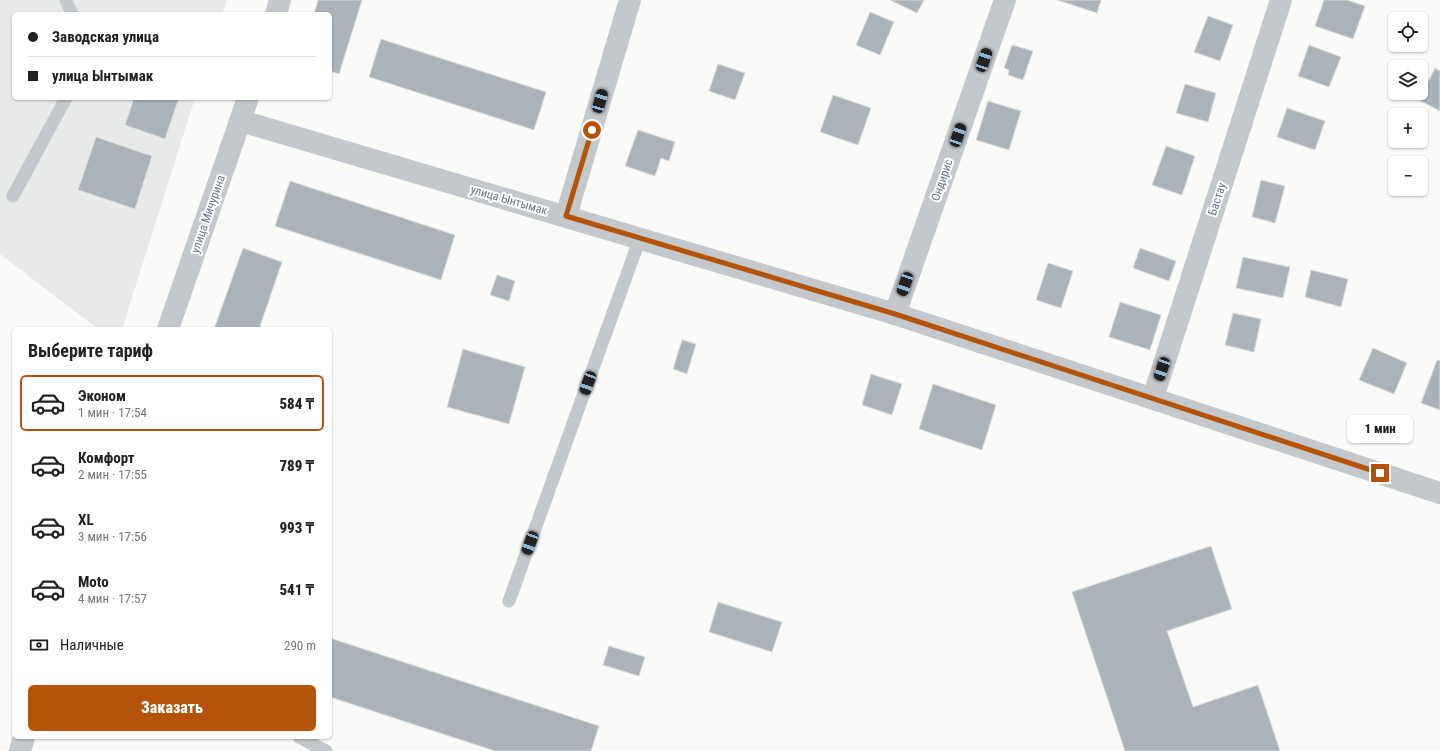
<!DOCTYPE html>
<html lang="ru">
<head>
<meta charset="utf-8">
<style>
	:root { --surface:#fff; --page:#f6f6f6; --text:#202124; --muted:#757577; --line:#e0e0e0; --accent:#b45309 }
	body { margin:0; font-family:"Roboto Condensed",sans-serif; background:var(--page); color:var(--text); height:100vh; display:flex; flex-direction:column; font-size:15px; white-space:nowrap }
	* { box-sizing:border-box; margin:0 }
	p { font-size:13px; color:var(--muted) }
	.icon { flex:none; width:22px; height:22px; fill:none; stroke:currentColor; stroke-width:2; stroke-linecap:round; stroke-linejoin:round }
	.map { position:relative; flex:1; overflow:hidden }
	.panel { position:absolute; left:12px; top:327px; width:320px; height:412px; display:flex; flex-direction:column; background:var(--surface); border-radius:6px; box-shadow:0 1px 3px #0004 }
	.panel>* { flex:none }
	.hud { position:absolute; left:12px; top:12px; width:320px; height:88px; border-radius:6px; box-shadow:0 1px 3px #0004; display:grid; align-content:center; height:88px; padding:0 16px; background:var(--surface) }
	.buttons { position:absolute; left:1388px; top:12px; display:grid; gap:8px }
	.buttons a { display:grid; place-items:center; width:40px; height:40px; border-radius:6px; background:var(--surface); box-shadow:0 1px 3px #0004; font-size:20px }
	.end { position:absolute; width:18px; height:18px; margin:-9px; border:5px solid #b45309; background:#fff; box-shadow:0 0 0 2px #fff }
	.from { border-radius:50% }
	.bubble { position:absolute; height:28px; border-radius:6px; background:var(--surface); box-shadow:0 1px 3px #0004; font-size:13px; font-weight:800; line-height:28px; text-align:center }
	.car { position:absolute; width:12px; height:24px; margin:-12px -6px; border-radius:5px; box-shadow:0 0 3px 1px #0007; background:linear-gradient(#222 24%,#8ab4d8 0 40%,#222 0 76%,#8ab4d8 0 86%,#222 0) }
	.hud b { display:flex; align-items:center; gap:14px; height:38px; font-size:15px }
	.hud b+b { border-top:1px solid var(--line) }
	.hud i { width:10px; height:10px; background:var(--text) }
	ul { padding:0; list-style:none }
	li { display:flex; align-items:center; gap:12px; height:56px; margin:0 8px 6px; padding:0 8px; border:2px solid transparent; border-radius:6px }
	li div { flex:1 }
	li b { display:block; font-size:15px }
	li em { font-style:normal; font-weight:800 }
	li.selected { border-color:var(--accent) }
	li>.icon { width:36px; height:36px; stroke-width:1.5 }
	h2 { padding:0 16px; font-size:18px; line-height:48px }
	.pay { display:flex; align-items:center; gap:10px; height:44px; padding:0 16px; font-size:15px }
	.pay p { margin-inline-start:auto }
	.button { display:flex; gap:8px; margin-top:auto; padding:8px 16px }
	.button a { flex:1; height:46px; border-radius:6px; background:var(--accent); color:#fff; font-size:16px; font-weight:800; line-height:46px; text-align:center }
	.map>svg:first-child { display:block }
	.built { fill:#e8e9e9 }
	.building { fill:#aab3b9; stroke:#dcdcda }
	.lines { fill:none; stroke-linecap:round; stroke-linejoin:round }
	.service { stroke:#c3c8cc; stroke-width:13 }
	.minor { stroke:#c3c8cc; stroke-width:22 }
	.tertiary { stroke:#c3c8cc; stroke-width:22 }
	.route { stroke:#b45309; stroke-width:5 }
	.labels { text-anchor:middle; dominant-baseline:central; stroke-width:4; stroke-linejoin:round; paint-order:stroke }
	.street-label { font-size:12px; fill:#657683; stroke:#fff }
</style>
</head>
<body>
<div class="map">
<svg width="1440" height="751" viewBox="0 0 1440 751">
	<rect width="100%" height="100%" fill="#fafaf8"/>
	<path class="built" d="M0 0H227L222 14H14V98H195L122 329H98L0 254Z"/>
	<g class="building">
		<path d="M318 0H362L339 74 330 71V14H314Z"/>
		<path d="M890 0H924L917 13Z"/>
		<path d="M1057 0H1101L1097 13Z"/>
		<path d="M1324 0H1347L1365 6 1353 39 1315 26Z"/>
		<path d="M870 12 894 22 880 55 856 45Z"/>
		<path d="M1208 16 1233 25 1220 61 1194 52Z"/>
		<path d="M381 39 546 92 534 130 369 77Z"/>
		<path d="M1012 45 1033 51 1023 80 1008 75 1009 70 1004 68Z"/>
		<path d="M1309 45 1341 57 1329 87 1298 76Z"/>
		<path d="M718 64 745 73 735 100 709 91Z"/>
		<path d="M1435 68 1440 71V111L1419 100Z"/>
		<path d="M1185 84 1216 93 1208 122 1176 113Z"/>
		<path d="M833 95 871 108 858 145 820 132Z"/>
		<path d="M134 98H179L165 139 125 125Z"/>
		<path d="M988 101 1021 111 1009 150 976 140Z"/>
		<path d="M1287 108 1325 121 1315 150 1277 137Z"/>
		<path d="M638 130 675 142 669 161 661 158 655 176 625 166Z"/>
		<path d="M96 137 152 156 135 209 78 190Z"/>
		<path d="M1166 146 1195 156 1182 195 1152 185Z"/>
		<path d="M1261 180 1285 186 1275 223 1252 217Z"/>
		<path d="M290 181 455 235 441 280 275 226Z"/>
		<path d="M243 248 282 262 259 329H214Z"/>
		<path d="M1140 248 1176 261 1169 281 1133 268Z"/>
		<path d="M1243 257 1290 267 1283 298 1236 288Z"/>
		<path d="M1048 263 1073 271 1061 308 1036 300Z"/>
		<path d="M1311 270 1348 279 1341 307 1305 297Z"/>
		<path d="M497 275 515 281 509 301 490 295Z"/>
		<path d="M1120 302 1161 315 1150 350 1109 337Z"/>
		<path d="M1233 313 1261 319 1254 352 1225 345Z"/>
		<path d="M682 340 696 344 687 374 673 369Z"/>
		<path d="M1373 348 1407 363 1394 394 1359 380Z"/>
		<path d="M463 349 525 367 509 424 447 407Z"/>
		<path d="M1437 360 1440 361V410L1421 403Z"/>
		<path d="M871 374 902 384 892 415 862 405Z"/>
		<path d="M933 384 996 405 982 450 919 429Z"/>
		<path d="M1211 546 1232 609 1167 631 1193 707 1258 685 1280 751H1125L1072 592Z"/>
		<path d="M718 602 782 622 772 652 709 632Z"/>
		<path d="M330 638 599 726 591 751H495L330 697Z"/>
		<path d="M609 646 645 657 639 676 603 665Z"/>
	</g>
	<g class="lines">
		<g class="service">
			<path d="M66 0 72 14"/>
			<path d="M13 196 66 98"/>
			<path d="M509 601 640 238"/>
			<path d="M299 737 326 751"/>
		</g>
		<g class="minor">
			<path d="M566 216 630 0"/>
			<path d="M895 314 1005 0"/>
			<path d="M1153 398 1281 0"/>
		</g>
		<g class="tertiary">
			<path d="M276 14 280 0"/>
			<path d="M241 121 895 314 1440 493"/>
			<path d="M168 329 248 98"/>
			<path d="M20 751 24 737"/>
		</g>
	</g>
	<g class="lines">
		<path class="route" d="M592 130 566 216 895 314 1380 473"/>
	</g>
	<g class="labels">
		<g class="street-label">
			<text transform="translate(942 180) rotate(-71)">Ондирис</text>
			<text transform="translate(1217 199) rotate(-72)">Бастау</text>
			<text transform="translate(509 200) rotate(16)">улица Ынтымак</text>
			<text transform="translate(208 214) rotate(-71)">улица Мичурина</text>
		</g>
	</g>
</svg>
<div class="buttons">
<a><svg class="icon" aria-label="locate" viewBox="0 0 24 24"><circle cx="12" cy="12" r="6"/><path d="M12 2v4M12 18v4M2 12h4M18 12h4"/></svg></a>
<a><svg class="icon" aria-label="layers" viewBox="0 0 24 24"><path d="M12 4l9 5-9 5-9-5zM3 14l9 5 9-5"/></svg></a>
<a>+</a>
<a>−</a>
</div>
<i class="end from" style="left:592px;top:130px"></i>
<i class="end" style="left:1380px;top:473px"></i>
<div class="bubble" style="left:1347px;top:415px;width:66px">1 мин</div>
<i class="car" style="left:984px;top:60px;rotate:19deg"></i>
<i class="car" style="left:600px;top:101px;rotate:16deg"></i>
<i class="car" style="left:958px;top:135px;rotate:19deg"></i>
<i class="car" style="left:905px;top:284px;rotate:199deg"></i>
<i class="car" style="left:1162px;top:369px;rotate:198deg"></i>
<i class="car" style="left:588px;top:383px;rotate:200deg"></i>
<i class="car" style="left:530px;top:543px;rotate:200deg"></i>
<div class="hud">
<b><i class="from"></i>Заводская улица</b>
<b><i></i>улица Ынтымак</b>
</div>
<section class="panel">
<h2>Выберите тариф</h2>
<ul>
<li class="selected"><svg class="icon" aria-label="car" viewBox="0 0 24 24"><path d="M5 17H2v-5l4-1 3-4h7l3 4 3 1v5h-3M9 17h6M6 11h13"/><circle cx="7" cy="17" r="2"/><circle cx="17" cy="17" r="2"/></svg><div><b>Эконом</b><p>1 мин · 17:54</p></div><em>584 ₸</em></li>
<li><svg class="icon" aria-label="car" viewBox="0 0 24 24"><path d="M5 17H2v-5l4-1 3-4h7l3 4 3 1v5h-3M9 17h6M6 11h13"/><circle cx="7" cy="17" r="2"/><circle cx="17" cy="17" r="2"/></svg><div><b>Комфорт</b><p>2 мин · 17:55</p></div><em>789 ₸</em></li>
<li><svg class="icon" aria-label="car" viewBox="0 0 24 24"><path d="M5 17H2v-5l4-1 3-4h7l3 4 3 1v5h-3M9 17h6M6 11h13"/><circle cx="7" cy="17" r="2"/><circle cx="17" cy="17" r="2"/></svg><div><b>XL</b><p>3 мин · 17:56</p></div><em>993 ₸</em></li>
<li><svg class="icon" aria-label="car" viewBox="0 0 24 24"><path d="M5 17H2v-5l4-1 3-4h7l3 4 3 1v5h-3M9 17h6M6 11h13"/><circle cx="7" cy="17" r="2"/><circle cx="17" cy="17" r="2"/></svg><div><b>Moto</b><p>4 мин · 17:57</p></div><em>541 ₸</em></li>
</ul>
<div class="pay"><svg class="icon" aria-label="cash" viewBox="0 0 24 24"><path d="M3 7h18v10H3z"/><circle cx="12" cy="12" r="2"/></svg>Наличные<p>290 m</p></div>
<div class="button"><a>Заказать</a></div>
</section>
</div>
</body>
</html>
